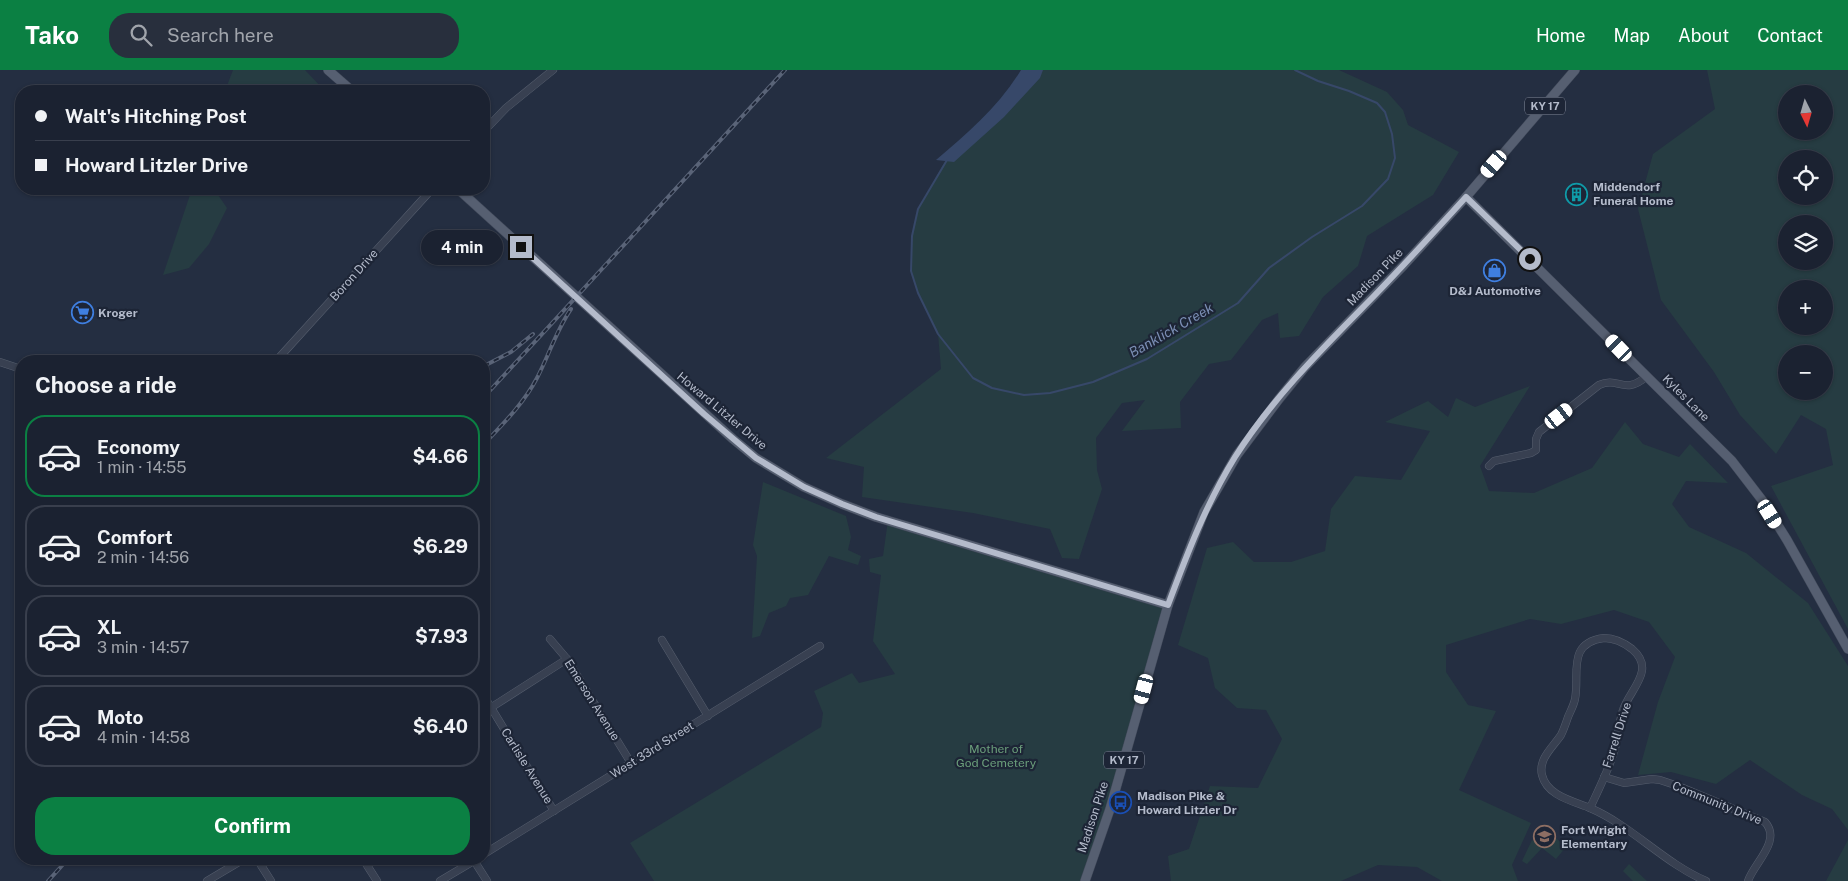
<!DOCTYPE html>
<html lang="en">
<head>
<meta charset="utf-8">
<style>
	:root { --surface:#1b2231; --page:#282f3d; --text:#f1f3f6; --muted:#a0a4ab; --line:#393f4d; --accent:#0b8043 }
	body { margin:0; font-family:"Public Sans",sans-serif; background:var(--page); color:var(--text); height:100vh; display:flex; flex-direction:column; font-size:19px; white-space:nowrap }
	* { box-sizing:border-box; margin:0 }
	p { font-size:16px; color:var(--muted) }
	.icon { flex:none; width:28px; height:28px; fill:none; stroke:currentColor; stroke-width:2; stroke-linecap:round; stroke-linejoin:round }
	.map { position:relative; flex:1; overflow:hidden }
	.details { position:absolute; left:15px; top:285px; width:475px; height:510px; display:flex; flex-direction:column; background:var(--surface); border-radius:20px; box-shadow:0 1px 4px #0004,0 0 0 1px var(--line) }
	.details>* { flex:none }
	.hud { position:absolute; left:15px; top:15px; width:475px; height:110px; border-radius:20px; box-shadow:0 1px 4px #0004,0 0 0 1px var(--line); display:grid; align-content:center; height:110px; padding:0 20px; background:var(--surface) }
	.needle { width:32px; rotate:175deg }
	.buttons { position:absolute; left:1778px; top:15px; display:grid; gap:10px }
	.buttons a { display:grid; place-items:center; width:55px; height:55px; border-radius:50%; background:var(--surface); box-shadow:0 1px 4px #0004,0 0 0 1px var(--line); font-size:25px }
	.end { position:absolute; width:22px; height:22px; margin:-11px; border:6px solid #b4bbcb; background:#111; box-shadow:0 0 0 2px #111 }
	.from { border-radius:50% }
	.bubble { position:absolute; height:35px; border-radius:18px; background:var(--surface); box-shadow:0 1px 4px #0004,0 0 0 1px var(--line); font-size:16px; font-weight:700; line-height:35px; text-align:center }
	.car { position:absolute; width:15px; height:30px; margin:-15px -8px; border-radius:6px; box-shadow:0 0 4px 1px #0007; background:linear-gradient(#fff 24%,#345 0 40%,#fff 0 76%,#345 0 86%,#fff 0) }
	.hud b { display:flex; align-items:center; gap:18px; height:48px; font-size:19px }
	.hud b+b { border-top:1px solid var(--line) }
	.hud i { width:12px; height:12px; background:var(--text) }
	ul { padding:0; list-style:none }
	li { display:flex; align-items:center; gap:15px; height:82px; margin:0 10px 8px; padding:0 10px; border:2px solid var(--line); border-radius:20px }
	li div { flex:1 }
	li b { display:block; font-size:19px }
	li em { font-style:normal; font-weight:700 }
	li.on { border-color:var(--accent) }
	li>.icon { width:45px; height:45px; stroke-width:1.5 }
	h2 { padding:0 20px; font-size:22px; line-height:60px }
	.button { display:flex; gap:10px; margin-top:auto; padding:10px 20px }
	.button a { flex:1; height:58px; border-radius:20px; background:var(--accent); color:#fff; font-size:20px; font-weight:700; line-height:58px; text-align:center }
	header { display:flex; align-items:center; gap:30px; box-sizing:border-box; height:70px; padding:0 25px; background:var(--accent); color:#fff }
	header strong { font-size:24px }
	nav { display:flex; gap:28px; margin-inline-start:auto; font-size:18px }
	.search { width:350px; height:45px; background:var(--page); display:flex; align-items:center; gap:12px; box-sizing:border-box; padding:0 18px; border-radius:20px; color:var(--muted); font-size:19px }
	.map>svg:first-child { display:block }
	.green { fill:#263c42; fill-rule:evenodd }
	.water { fill:#374869 }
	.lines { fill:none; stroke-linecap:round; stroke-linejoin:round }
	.stream { stroke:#374869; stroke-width:2 }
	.minor-casing { stroke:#565e6e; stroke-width:8 }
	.major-casing { stroke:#41495a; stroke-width:10 }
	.minor { stroke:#384051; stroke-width:7 }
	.major { stroke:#565f71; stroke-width:9 }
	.rail-casing { stroke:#5a6478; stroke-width:4 }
	.rail { stroke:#1d2536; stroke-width:2; stroke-dasharray:5.5; stroke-linecap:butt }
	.route { stroke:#b4bbcb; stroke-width:6 }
	.labels { text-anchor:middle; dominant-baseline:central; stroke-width:4.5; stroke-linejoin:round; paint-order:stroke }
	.shield { fill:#1d2536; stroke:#878e9e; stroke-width:1 }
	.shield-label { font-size:11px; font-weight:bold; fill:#b4bbcb }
	.poi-label { font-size:12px; font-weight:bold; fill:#b4bbcb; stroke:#1d2536; text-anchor:start }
	.street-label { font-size:12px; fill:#b4bbcb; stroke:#1d2536 }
	.park-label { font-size:12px; fill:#6a9d7a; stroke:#1d2536 }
	.water-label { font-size:14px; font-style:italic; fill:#7b8eb4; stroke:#1d2536 }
</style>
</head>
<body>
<header>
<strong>Tako</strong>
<div class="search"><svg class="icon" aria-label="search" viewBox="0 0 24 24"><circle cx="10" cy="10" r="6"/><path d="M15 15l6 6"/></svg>Search here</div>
<nav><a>Home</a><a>Map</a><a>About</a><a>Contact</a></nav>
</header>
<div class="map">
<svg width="1848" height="811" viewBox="0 0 1848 811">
	<rect width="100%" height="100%" fill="#242e41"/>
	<g class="green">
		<path d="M233 0H305L325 21H225Z"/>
		<path d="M1030 0H1339L1387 22 1403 40 1408 55 1459 82 1433 125 1367 166 1358 196 1323 227 1299 266 1280 268 1278 243 1262 250 1231 290 1209 294 1180 332 1181 358 1122 361 1145 330 1122 333 1096 368 1097 400 1102 419 1079 489 1062 488 1050 459 973 443 862 427 864 397 826 388 941 299 938 264 918 223 911 201 912 166 918 139 944 93 971 70Z"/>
		<path d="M1707 0H1848V559L1771 416 1833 395 1826 359 1801 345 1776 384 1740 345 1714 302 1661 230 1638 139 1653 84 1715 39ZM1786 24H1824V61H1786ZM1786 89H1824V126H1786ZM1786 154H1824V191H1786ZM1786 219H1824V256H1786ZM1786 284H1824V321H1786Z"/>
		<path d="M192 119H224L218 125 227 138 209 174 189 198 163 205Z"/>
		<path d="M1530 316 1480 396 1489 421 1534 423 1592 398 1625 352 1643 374 1679 387 1690 374 1728 413 1686 411 1672 434 1689 457 1746 483 1808 533 1848 596V760L1832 739 1802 725 1750 690 1716 714 1671 702 1638 705 1658 632 1675 587 1649 552 1614 540 1561 554 1530 549 1446 575V602L1468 635 1496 641 1459 720 1531 753 1512 795 1518 811H1442L1417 797 1378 795 1341 811H1171L1168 786 1189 779 1210 716 1258 718 1282 669 1266 640 1237 638 1215 618 1208 588 1178 575 1207 478 1233 472 1254 492H1291L1325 481 1331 439 1355 406 1401 410 1430 361 1385 352 1428 331 1448 347 1456 328 1475 337Z"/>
		<path d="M763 412 846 446 851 467 848 480 861 486 858 495 829 486 808 525 790 528 786 536 769 543 760 566 752 568 757 486 753 475Z"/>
		<path d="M888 450 1168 535 1085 811H654L630 773 821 657 823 643 814 621 852 603 859 613 895 604 873 571 881 505 870 502 869 489 883 486Z"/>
		<path d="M1548 761 1566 777 1556 789 1542 778 1527 794 1522 791 1532 770 1537 773Z"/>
		<path d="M1848 770V811H1826Z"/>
		<path d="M1629 794 1647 811H1633L1623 801Z"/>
	</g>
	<path class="water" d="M1021 0H1043L1040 8 1004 47 954 92 936 90C968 63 999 36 1021 0Z"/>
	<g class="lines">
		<path class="stream" d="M947 90 918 139 912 166 911 201 918 223 938 264 973 308 992 318 1024 325 1050 323 1093 312 1147 289 1238 233 1269 198 1312 167 1362 136 1388 109 1395 88 1392 64 1385 42 1377 33 1349 21 1318 11 1295 0"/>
		<defs>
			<g id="minor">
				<path d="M484 61 506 38 553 0"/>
				<path d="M276 291 432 119"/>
				<path d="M0 292 21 299"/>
				<path d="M1489 396 1494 391 1531 383 1536 380V369L1539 362 1599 315C1619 306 1624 326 1647 306"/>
				<path d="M1604 568C1614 568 1623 572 1632 579 1657 600 1629 620 1623 640 1618 655 1618 671 1613 685 1607 703 1598 721 1590 738 1573 731 1547 726 1542 705 1538 689 1553 677 1561 665 1564 659 1566 653 1568 647 1570 642 1574 635 1575 629 1580 604 1566 573 1604 568Z"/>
				<path d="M550 569 567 589 631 693"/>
				<path d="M662 570 708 646"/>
				<path d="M484 626 554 741"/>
				<path d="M484 642 567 589"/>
				<path d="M1604 707 1624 713 1652 709 1660 710 1678 716 1765 752C1782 771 1754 793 1748 811"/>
				<path d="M1590 738C1632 756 1664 793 1706 811"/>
				<path d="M484 784 820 576"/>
				<path d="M257 789 271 811"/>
				<path d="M363 789 377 811"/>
				<path d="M473 789 487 811"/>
				<path d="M207 811 244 789"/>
				<path d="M440 811 477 789"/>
			</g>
			<g id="major">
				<path d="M328 0 352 21"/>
				<path d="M458 119 733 369 756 388 804 417 842 434 876 447 1168 535"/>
				<path d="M1466 127 1732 391 1762 430 1787 470 1848 579"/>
				<path d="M1085 811 1110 739 1168 535 1204 442 1237 385 1279 329 1305 297 1404 195 1466 127 1575 0"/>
			</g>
		</defs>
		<use href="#minor" class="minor-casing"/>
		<use href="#major" class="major-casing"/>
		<use href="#minor" class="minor"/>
		<use href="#major" class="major"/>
		<defs>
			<g id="rail">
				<path d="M484 296 511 282 533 264"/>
				<path d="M484 327 785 0"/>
				<path d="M484 374C503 354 524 333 537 308 549 285 556 261 571 239"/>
				<path d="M48 811 68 789"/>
			</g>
		</defs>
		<use href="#rail" class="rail-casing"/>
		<use href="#rail" class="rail"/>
	</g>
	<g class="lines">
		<path class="route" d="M521 177 704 344 756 388 804 417 842 434 876 447 1168 535C1187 484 1206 434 1235 387 1273 327 1324 277 1373 227 1405 194 1436 160 1466 127L1530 189"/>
	</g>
	<defs>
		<symbol id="building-ring" viewBox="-11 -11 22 22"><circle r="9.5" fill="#1d2536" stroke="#0f9aa8" stroke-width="1.5"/><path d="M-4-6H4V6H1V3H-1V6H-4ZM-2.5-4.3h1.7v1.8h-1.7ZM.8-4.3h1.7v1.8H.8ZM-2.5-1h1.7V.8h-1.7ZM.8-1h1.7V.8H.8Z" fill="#0f9aa8"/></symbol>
		<symbol id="shop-ring" viewBox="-11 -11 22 22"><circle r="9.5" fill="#1d2536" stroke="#3f7fe0" stroke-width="1.5"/><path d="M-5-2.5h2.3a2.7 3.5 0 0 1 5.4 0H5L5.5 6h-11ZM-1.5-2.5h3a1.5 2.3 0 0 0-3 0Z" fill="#3f7fe0"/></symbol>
		<symbol id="supermarket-ring" viewBox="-11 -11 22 22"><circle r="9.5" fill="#1d2536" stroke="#3f7fe0" stroke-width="1.5"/><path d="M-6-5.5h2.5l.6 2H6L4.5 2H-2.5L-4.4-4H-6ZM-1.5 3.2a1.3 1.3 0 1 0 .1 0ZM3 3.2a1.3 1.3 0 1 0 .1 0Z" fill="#3f7fe0"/></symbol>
		<symbol id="bus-ring" viewBox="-11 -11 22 22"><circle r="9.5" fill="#1d2536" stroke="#1a4fb4" stroke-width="1.5"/><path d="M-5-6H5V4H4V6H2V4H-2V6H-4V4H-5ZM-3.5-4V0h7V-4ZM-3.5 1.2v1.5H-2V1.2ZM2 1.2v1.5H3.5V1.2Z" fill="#1a4fb4"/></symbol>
		<symbol id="school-ring" viewBox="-11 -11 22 22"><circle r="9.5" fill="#1d2536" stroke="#8d6e63" stroke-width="1.5"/><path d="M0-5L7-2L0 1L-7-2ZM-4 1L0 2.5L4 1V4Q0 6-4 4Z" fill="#8d6e63"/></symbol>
	</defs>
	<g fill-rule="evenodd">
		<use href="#building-ring" x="1564" y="112" width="25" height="25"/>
		<use href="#shop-ring" x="1482" y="188" width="25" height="25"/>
		<use href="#supermarket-ring" x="70" y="230" width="25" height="25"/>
		<use href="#bus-ring" x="1108" y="720" width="25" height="25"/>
		<use href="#school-ring" x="1532" y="754" width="25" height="25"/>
	</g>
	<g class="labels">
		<g class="shield">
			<rect x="1525" y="27.5" width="40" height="17" rx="4"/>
			<rect x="1104" y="681.5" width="40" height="17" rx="4"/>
		</g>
		<g class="shield-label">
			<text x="1545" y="36">KY 17</text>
			<text x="1124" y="690">KY 17</text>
		</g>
		<g class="poi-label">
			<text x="1593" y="117">Middendorf<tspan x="1593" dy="14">Funeral Home</tspan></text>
			<text x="1495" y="221" text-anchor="middle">D&amp;J Automotive</text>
			<text x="98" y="243">Kroger</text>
			<text x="1137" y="726">Madison Pike &amp;<tspan x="1137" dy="14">Howard Litzler Dr</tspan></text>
			<text x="1561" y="760">Fort Wright<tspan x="1561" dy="14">Elementary</tspan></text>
		</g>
		<g class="street-label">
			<text transform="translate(354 205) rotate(-48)">Boron Drive</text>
			<text transform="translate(1375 207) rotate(-46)">Madison Pike</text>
			<text transform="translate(1686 328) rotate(45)">Kyles Lane</text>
			<text transform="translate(722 341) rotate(40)">Howard Litzler Drive</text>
			<text transform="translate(592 630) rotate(58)">Emerson Avenue</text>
			<text transform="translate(1617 665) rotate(-72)">Farrell Drive</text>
			<text transform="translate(652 680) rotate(-32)">West 33rd Street</text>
			<text transform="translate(527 696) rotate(58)">Carlisle Avenue</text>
			<text transform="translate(1717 733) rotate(22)">Community Drive</text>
			<text transform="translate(1093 747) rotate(-72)">Madison Pike</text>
		</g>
		<g class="park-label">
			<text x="996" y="679">Mother of<tspan x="996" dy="14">God Cemetery</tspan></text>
		</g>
		<g class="water-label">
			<text transform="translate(1171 260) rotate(-30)">Banklick Creek</text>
		</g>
	</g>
</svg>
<div class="buttons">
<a><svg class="needle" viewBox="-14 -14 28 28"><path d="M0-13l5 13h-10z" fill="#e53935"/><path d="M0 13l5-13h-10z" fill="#a0a4ab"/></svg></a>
<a><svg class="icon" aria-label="locate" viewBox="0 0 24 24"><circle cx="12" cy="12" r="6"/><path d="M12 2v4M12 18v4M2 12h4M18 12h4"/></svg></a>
<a><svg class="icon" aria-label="layers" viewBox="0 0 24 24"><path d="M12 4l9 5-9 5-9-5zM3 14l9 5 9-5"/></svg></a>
<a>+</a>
<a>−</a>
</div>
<i class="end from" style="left:1530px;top:189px"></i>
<i class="end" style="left:521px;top:177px"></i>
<div class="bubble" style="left:421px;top:160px;width:82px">4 min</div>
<i class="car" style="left:1494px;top:94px;rotate:221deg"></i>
<i class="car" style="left:1619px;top:278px;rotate:316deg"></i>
<i class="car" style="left:1559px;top:346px;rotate:52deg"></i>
<i class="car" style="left:1770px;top:444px;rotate:148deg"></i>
<i class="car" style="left:1144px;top:619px;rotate:195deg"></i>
<div class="hud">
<b><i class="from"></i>Walt's Hitching Post</b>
<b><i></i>Howard Litzler Drive</b>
</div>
<section class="details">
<h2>Choose a ride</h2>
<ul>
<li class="on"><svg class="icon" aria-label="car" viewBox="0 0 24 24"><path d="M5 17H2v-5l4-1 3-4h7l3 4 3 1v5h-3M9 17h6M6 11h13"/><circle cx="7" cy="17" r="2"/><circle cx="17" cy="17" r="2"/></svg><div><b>Economy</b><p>1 min · 14:55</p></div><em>$4.66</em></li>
<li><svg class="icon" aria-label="car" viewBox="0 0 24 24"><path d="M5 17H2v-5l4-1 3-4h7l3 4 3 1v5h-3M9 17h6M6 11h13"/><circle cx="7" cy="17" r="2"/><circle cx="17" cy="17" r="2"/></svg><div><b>Comfort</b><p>2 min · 14:56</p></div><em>$6.29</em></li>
<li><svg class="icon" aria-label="car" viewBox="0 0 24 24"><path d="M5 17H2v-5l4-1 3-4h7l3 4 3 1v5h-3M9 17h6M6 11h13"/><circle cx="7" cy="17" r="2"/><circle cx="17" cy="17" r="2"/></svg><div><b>XL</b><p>3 min · 14:57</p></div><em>$7.93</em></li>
<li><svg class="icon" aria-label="car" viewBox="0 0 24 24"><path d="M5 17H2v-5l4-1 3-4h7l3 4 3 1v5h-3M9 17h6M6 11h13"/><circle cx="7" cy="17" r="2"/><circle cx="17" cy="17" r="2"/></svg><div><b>Moto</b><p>4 min · 14:58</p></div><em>$6.40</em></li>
</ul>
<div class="button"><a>Confirm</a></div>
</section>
</div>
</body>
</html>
